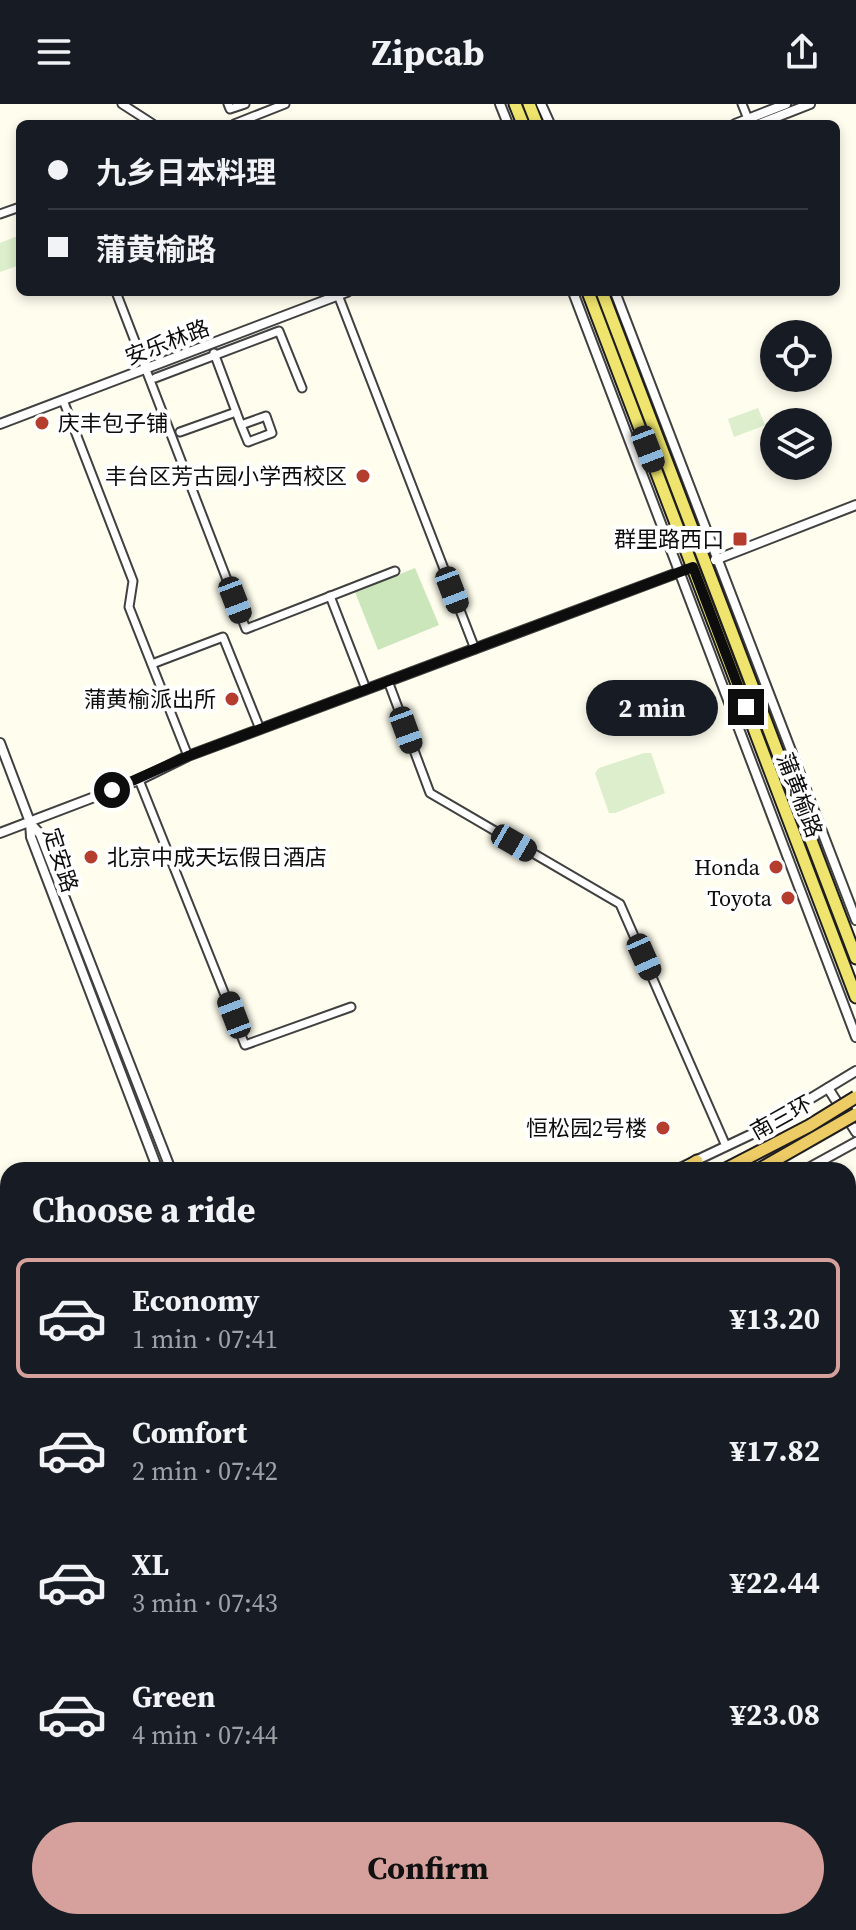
<!DOCTYPE html>
<html lang="en">
<head>
<meta charset="utf-8">
<style>
	:root { --surface:#171b24; --page:#20242c; --text:#f1f3f6; --muted:#9ea1a6; --line:#363941; --accent:#d6a19c }
	body { margin:0; font-family:"Source Serif 4","Noto Sans SC",serif; background:var(--page); color:var(--text); height:100vh; display:flex; flex-direction:column; font-size:30px; white-space:nowrap }
	* { box-sizing:border-box; margin:0 }
	p { font-size:26px; color:var(--muted) }
	.icon { flex:none; width:44px; height:44px; fill:none; stroke:currentColor; stroke-width:2; stroke-linecap:round; stroke-linejoin:round }
	.map { position:relative; flex:1; overflow:hidden }
	.details { position:absolute; left:0px; top:1058px; width:856px; height:768px; display:flex; flex-direction:column; background:var(--surface); border-radius:24px 24px 0 0; box-shadow:0 4px 12px #0003 }
	.details>* { flex:none }
	.guide { position:absolute; left:16px; top:16px; width:824px; height:176px; border-radius:12px; box-shadow:0 4px 12px #0003; display:grid; align-content:center; height:176px; padding:0 32px; background:var(--surface) }
	.fabs { position:absolute; left:760px; top:216px; display:grid; gap:16px }
	.fabs a { display:grid; place-items:center; width:72px; height:72px; border-radius:50%; background:var(--surface); box-shadow:0 4px 12px #0003; font-size:40px }
	.end { position:absolute; width:36px; height:36px; margin:-18px; border:10px solid #0d0d0d; background:#fff; box-shadow:0 0 0 4px #fff }
	.from { border-radius:50% }
	.bubble { position:absolute; height:56px; border-radius:28px; background:var(--surface); box-shadow:0 4px 12px #0003; font-size:26px; font-weight:700; line-height:56px; text-align:center }
	.car { position:absolute; width:24px; height:48px; margin:-24px -12px; border-radius:10px; box-shadow:0 0 6px 2px #0007; background:linear-gradient(#222 24%,#8ab4d8 0 40%,#222 0 76%,#8ab4d8 0 86%,#222 0) }
	.guide b { display:flex; align-items:center; gap:28px; height:76px; font-size:30px }
	.guide b+b { border-top:2px solid var(--line) }
	.guide i { width:20px; height:20px; background:var(--text) }
	ul { padding:0; list-style:none }
	li { display:flex; align-items:center; gap:24px; height:120px; margin:0 16px 12px; padding:0 16px; border:4px solid transparent; border-radius:12px }
	li div { flex:1 }
	li b { display:block; font-size:30px }
	li em { font-style:normal; font-weight:700 }
	li.current { border-color:var(--accent) }
	li>.icon { width:72px; height:72px; stroke-width:1.5 }
	h2 { padding:0 32px; font-size:36px; line-height:96px }
	.primary-button { display:flex; gap:16px; margin-top:auto; padding:16px 32px }
	.primary-button a { flex:1; height:92px; border-radius:48px; background:var(--accent); color:#111; font-size:32px; font-weight:700; line-height:92px; text-align:center }
	header { display:flex; justify-content:space-between; align-items:center; height:104px; padding:0 32px; background:var(--surface); font-size:36px; font-weight:700 }
	.map>svg:first-child { display:block }
	.industrial { fill:#ebe2eb }
	.green { fill:#cae6ba }
	.pitch { fill:#dceecb }
	.lines { fill:none; stroke-linecap:round; stroke-linejoin:round }
	.minor-casing { stroke:#404040; stroke-width:11 }
	.tertiary-casing { stroke:#404040; stroke-width:12 }
	.secondary-casing { stroke:#2f2f2f; stroke-width:13 }
	.primary-casing { stroke:#1e1e1e; stroke-width:15 }
	.trunk-casing { stroke:#1e1e1e; stroke-width:15 }
	.minor { stroke:#fff; stroke-width:7 }
	.tertiary { stroke:#fff; stroke-width:8 }
	.secondary { stroke:#f6faad; stroke-width:9 }
	.primary { stroke:#efe46d; stroke-width:11 }
	.trunk { stroke:#edcc66; stroke-width:11 }
	.trunk-bridge-casing { stroke:#1e1e1e; stroke-width:15; stroke-linecap:butt }
	.trunk-bridge { stroke:#edcc66; stroke-width:11 }
	.route { stroke:#0d0d0d; stroke-width:10 }
	.poi-dot { fill:#b43d2e; stroke:#fff; stroke-width:3 }
	.labels { text-anchor:middle; dominant-baseline:central; stroke-width:8; stroke-linejoin:round; paint-order:stroke }
	.street-label { font-size:22px; fill:#0d0d0d; stroke:#fff }
	.poi-label { font-size:22px; fill:#0d0d0d; stroke:#fff; text-anchor:end }
</style>
</head>
<body>
<header><svg class="icon" aria-label="menu" viewBox="0 0 24 24"><path d="M4 6h16M4 12h16M4 18h16"/></svg>Zipcab<svg class="icon" aria-label="share" viewBox="0 0 24 24"><path d="M12 15V3M7 8l5-5 5 5M5 13v7h14v-7"/></svg></header>
<div class="map">
<svg width="856" height="1826" viewBox="0 0 856 1826">
	<rect width="100%" height="100%" fill="#fefdee"/>
	<path class="industrial" d="M0 1570 8 1595V1706L0 1708Z"/>
	<path class="green" d="M415 464 439 521 378 546 355 488Z"/>
	<g class="pitch">
		<path d="M20 131V161L0 168V139Z"/>
		<path d="M758 304 765 321 734 333 728 315Z"/>
		<path d="M644 649H651L665 689 615 709H609L595 669 599 664Z"/>
		<path d="M117 1818H440L443 1826H95Z"/>
	</g>
	<g class="lines">
		<defs>
			<g id="minor">
				<path d="M122 0 153 20"/>
				<path d="M228 0 230 5 245 0"/>
				<path d="M742 0 748 15"/>
				<path d="M234 20 285 0"/>
				<path d="M0 110 20 103"/>
				<path d="M116 188 246 525 395 467"/>
				<path d="M338 191 475 545"/>
				<path d="M214 249 241 321 266 312 272 329 248 338 241 321"/>
				<path d="M155 274 279 227 302 284"/>
				<path d="M63 296 133 477 129 503 188 652"/>
				<path d="M180 328 236 308"/>
				<path d="M330 492 366 585"/>
				<path d="M152 560 223 533 260 625"/>
				<path d="M388 577 430 689 620 800 726 1042"/>
				<path d="M139 676 245 941 351 903"/>
				<path d="M848 1350 856 1375"/>
				<path d="M718 1818 721 1826"/>
			</g>
			<g id="tertiary">
				<path d="M500 0 508 20"/>
				<path d="M541 0 550 20"/>
				<path d="M735 20 786 0"/>
				<path d="M759 20 810 0"/>
				<path d="M573 188 856 933"/>
				<path d="M615 188 856 816"/>
				<path d="M0 320 347 188"/>
				<path d="M715 456 856 401"/>
				<path d="M0 639 30 718 31 733 158 1066"/>
				<path d="M30 719 40 730 171 1066"/>
				<path d="M0 729 139 676 188 652 693 463"/>
				<path d="M828 984 856 1028"/>
				<path d="M676 1066 752 1030 856 967"/>
				<path d="M805 1066 856 1038"/>
				<path d="M0 1311 8 1308"/>
				<path d="M0 1361 8 1358"/>
				<path d="M848 1694 856 1697"/>
				<path d="M0 1729 8 1726"/>
			</g>
			<g id="secondary">
				<path d="M449 1818 452 1826"/>
				<path d="M466 1818 469 1826"/>
			</g>
			<g id="primary">
				<path d="M515 0 523 20"/>
				<path d="M529 0 537 20"/>
				<path d="M588 188 856 893"/>
				<path d="M602 188 856 854"/>
			</g>
			<g id="trunk">
				<path d="M683 1066 697 1057"/>
				<path d="M0 1323 8 1319"/>
				<path d="M0 1345 8 1342"/>
			</g>
		</defs>
		<use href="#minor" class="minor-casing"/>
		<use href="#tertiary" class="tertiary-casing"/>
		<use href="#secondary" class="secondary-casing"/>
		<use href="#primary" class="primary-casing"/>
		<use href="#trunk" class="trunk-casing"/>
		<use href="#minor" class="minor"/>
		<use href="#tertiary" class="tertiary"/>
		<use href="#secondary" class="secondary"/>
		<use href="#primary" class="primary"/>
		<use href="#trunk" class="trunk"/>
		<defs>
			<g id="trunk-bridge">
				<path d="M724 1066 809 1022 856 993"/>
				<path d="M758 1066 856 1010"/>
			</g>
		</defs>
		<use href="#trunk-bridge" class="trunk-bridge-casing"/>
		<use href="#trunk-bridge" class="trunk-bridge"/>
	</g>
	<g class="lines">
		<path class="route" d="M112 686 188 652 693 463 746 603"/>
	</g>
	<g class="poi-dot">
		<circle cx="42" cy="319" r="8"/>
		<circle cx="363" cy="372" r="8"/>
		<rect x="732" y="427" width="16" height="16" rx="4"/>
		<circle cx="232" cy="595" r="8"/>
		<circle cx="91" cy="753" r="8"/>
		<circle cx="776" cy="763" r="8"/>
		<circle cx="788" cy="794" r="8"/>
		<circle cx="663" cy="1024" r="8"/>
	</g>
	<g class="labels">
		<g class="street-label">
			<text transform="translate(167 238) rotate(-21)">安乐林路</text>
			<text transform="translate(800 691) rotate(69)">蒲黄榆路</text>
			<text transform="translate(61 756) rotate(72)">定安路</text>
			<text transform="translate(781 1013) rotate(-29)">南三环</text>
		</g>
		<g class="poi-label">
			<text x="58" y="319" text-anchor="start">庆丰包子铺</text>
			<text x="347" y="372">丰台区芳古园小学西校区</text>
			<text x="724" y="435">群里路西口</text>
			<text x="216" y="595">蒲黄榆派出所</text>
			<text x="107" y="753" text-anchor="start">北京中成天坛假日酒店</text>
			<text x="760" y="763">Honda</text>
			<text x="772" y="794">Toyota</text>
			<text x="647" y="1024">恒松园2号楼</text>
		</g>
	</g>
</svg>
<div class="fabs">
<a><svg class="icon" aria-label="locate" viewBox="0 0 24 24"><circle cx="12" cy="12" r="6"/><path d="M12 2v4M12 18v4M2 12h4M18 12h4"/></svg></a>
<a><svg class="icon" aria-label="layers" viewBox="0 0 24 24"><path d="M12 4l9 5-9 5-9-5zM3 14l9 5 9-5"/></svg></a>
</div>
<i class="end from" style="left:112px;top:686px"></i>
<i class="end" style="left:746px;top:603px"></i>
<div class="bubble" style="left:586px;top:576px;width:132px">2 min</div>
<i class="car" style="left:648px;top:345px;rotate:159deg"></i>
<i class="car" style="left:452px;top:486px;rotate:159deg"></i>
<i class="car" style="left:235px;top:496px;rotate:159deg"></i>
<i class="car" style="left:406px;top:626px;rotate:160deg"></i>
<i class="car" style="left:514px;top:739px;rotate:120deg"></i>
<i class="car" style="left:644px;top:853px;rotate:156deg"></i>
<i class="car" style="left:234px;top:911px;rotate:339deg"></i>
<div class="guide">
<b><i class="from"></i>九乡日本料理</b>
<b><i></i>蒲黄榆路</b>
</div>
<section class="details">
<h2>Choose a ride</h2>
<ul>
<li class="current"><svg class="icon" aria-label="car" viewBox="0 0 24 24"><path d="M5 17H2v-5l4-1 3-4h7l3 4 3 1v5h-3M9 17h6M6 11h13"/><circle cx="7" cy="17" r="2"/><circle cx="17" cy="17" r="2"/></svg><div><b>Economy</b><p>1 min · 07:41</p></div><em>¥13.20</em></li>
<li><svg class="icon" aria-label="car" viewBox="0 0 24 24"><path d="M5 17H2v-5l4-1 3-4h7l3 4 3 1v5h-3M9 17h6M6 11h13"/><circle cx="7" cy="17" r="2"/><circle cx="17" cy="17" r="2"/></svg><div><b>Comfort</b><p>2 min · 07:42</p></div><em>¥17.82</em></li>
<li><svg class="icon" aria-label="car" viewBox="0 0 24 24"><path d="M5 17H2v-5l4-1 3-4h7l3 4 3 1v5h-3M9 17h6M6 11h13"/><circle cx="7" cy="17" r="2"/><circle cx="17" cy="17" r="2"/></svg><div><b>XL</b><p>3 min · 07:43</p></div><em>¥22.44</em></li>
<li><svg class="icon" aria-label="car" viewBox="0 0 24 24"><path d="M5 17H2v-5l4-1 3-4h7l3 4 3 1v5h-3M9 17h6M6 11h13"/><circle cx="7" cy="17" r="2"/><circle cx="17" cy="17" r="2"/></svg><div><b>Green</b><p>4 min · 07:44</p></div><em>¥23.08</em></li>
</ul>
<div class="primary-button"><a>Confirm</a></div>
</section>
</div>
</body>
</html>
